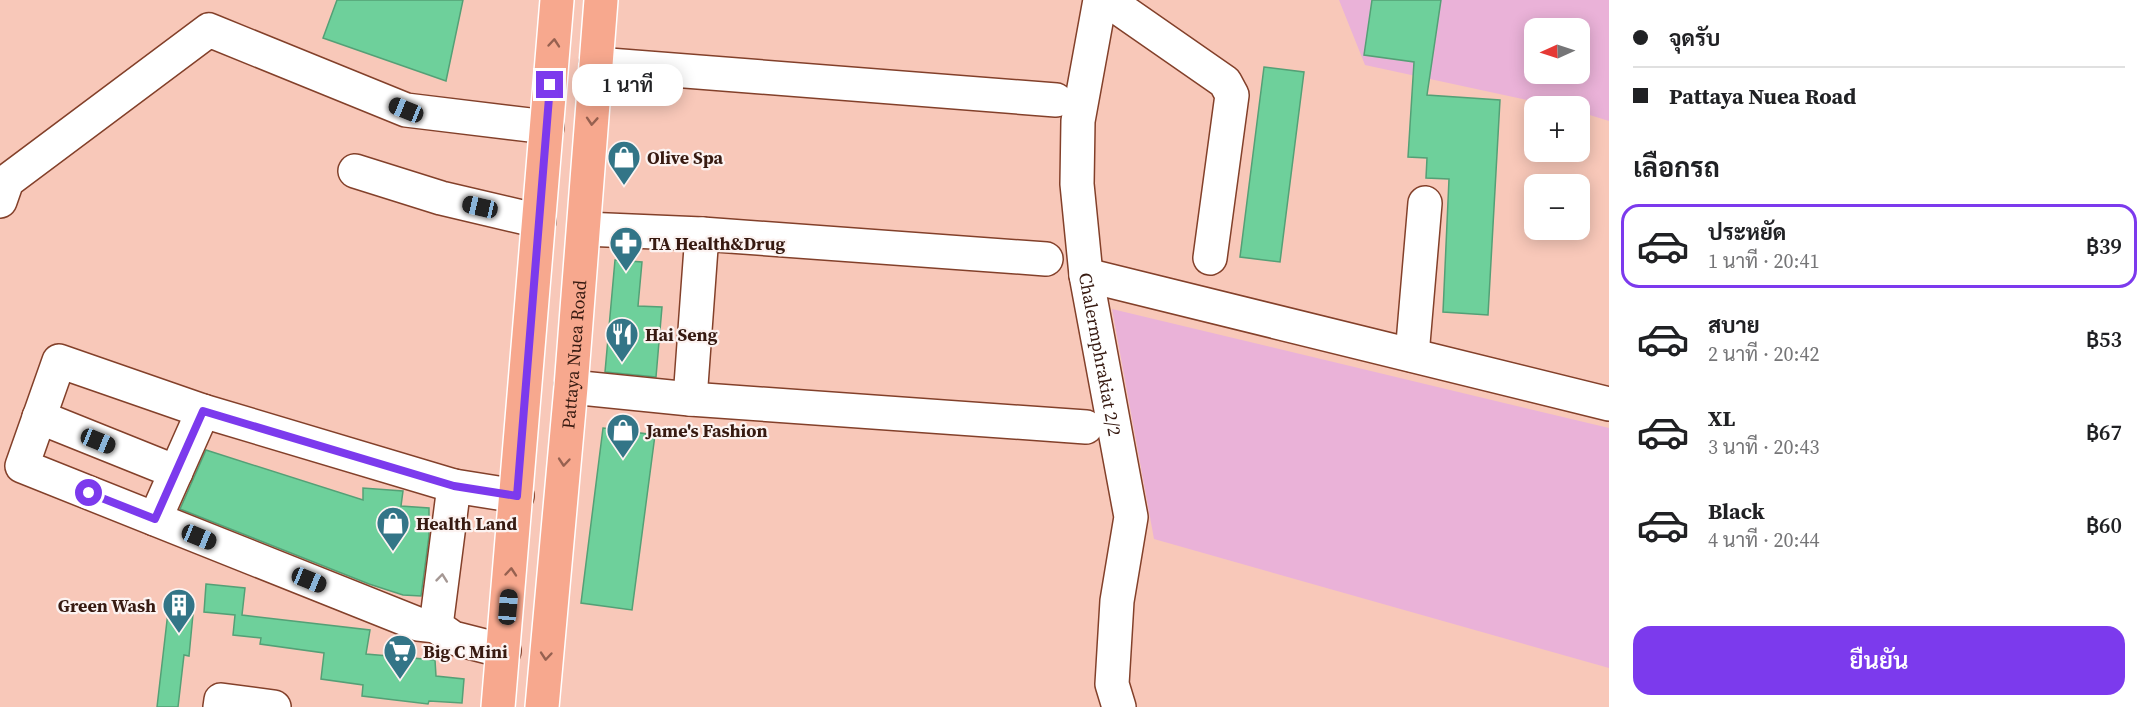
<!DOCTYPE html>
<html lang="th">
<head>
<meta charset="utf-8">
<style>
	:root { --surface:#fff; --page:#f2f2f2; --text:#202124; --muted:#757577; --line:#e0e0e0; --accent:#7c3aed }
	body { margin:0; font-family:"Source Serif 4",Sarabun,serif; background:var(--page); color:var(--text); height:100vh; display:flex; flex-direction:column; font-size:22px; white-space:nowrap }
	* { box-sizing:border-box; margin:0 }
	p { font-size:20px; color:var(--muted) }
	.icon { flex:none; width:33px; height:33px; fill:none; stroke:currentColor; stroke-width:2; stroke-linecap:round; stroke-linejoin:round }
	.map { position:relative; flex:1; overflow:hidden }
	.side { display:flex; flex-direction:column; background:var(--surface); width:540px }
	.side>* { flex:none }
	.hud { display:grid; align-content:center; height:132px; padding:0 24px; background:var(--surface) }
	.needle { width:39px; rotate:267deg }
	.tools { position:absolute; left:1524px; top:18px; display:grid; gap:12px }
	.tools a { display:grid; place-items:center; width:66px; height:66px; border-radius:12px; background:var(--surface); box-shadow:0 3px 15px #0003; font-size:30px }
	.end { position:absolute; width:27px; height:27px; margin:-14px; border:8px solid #7c3aed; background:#fff; box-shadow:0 0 0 3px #fff }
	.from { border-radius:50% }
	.bubble { position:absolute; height:42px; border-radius:18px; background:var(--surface); box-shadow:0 3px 15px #0003; font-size:20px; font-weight:600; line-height:42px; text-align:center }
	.car { position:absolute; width:18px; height:36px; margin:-18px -9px; border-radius:8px; box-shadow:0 0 4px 2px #0007; background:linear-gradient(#222 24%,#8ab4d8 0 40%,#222 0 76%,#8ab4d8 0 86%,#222 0) }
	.hud b { display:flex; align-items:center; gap:21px; height:57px; font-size:22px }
	.hud b+b { border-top:2px solid var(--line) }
	.hud i { width:15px; height:15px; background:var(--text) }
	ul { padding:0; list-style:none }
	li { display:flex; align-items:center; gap:18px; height:84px; margin:0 12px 9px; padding:0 12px; border:3px solid transparent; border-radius:18px }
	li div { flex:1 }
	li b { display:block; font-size:22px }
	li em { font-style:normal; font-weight:600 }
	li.selected { border-color:var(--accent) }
	li>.icon { width:54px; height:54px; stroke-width:1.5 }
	h2 { padding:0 24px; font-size:27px; line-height:72px }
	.button { display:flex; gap:12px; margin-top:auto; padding:12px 24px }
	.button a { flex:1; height:69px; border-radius:18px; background:var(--accent); color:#fff; font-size:24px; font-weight:600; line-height:69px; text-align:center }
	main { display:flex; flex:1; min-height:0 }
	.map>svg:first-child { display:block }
	.green { fill:#eab2d8; fill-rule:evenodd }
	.building { fill:#6ed09b; stroke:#54a076; stroke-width:1.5 }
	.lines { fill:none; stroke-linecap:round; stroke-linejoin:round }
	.minor-casing { stroke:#83402a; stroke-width:36 }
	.major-casing { stroke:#fff; stroke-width:36 }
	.minor { stroke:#fff; stroke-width:33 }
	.major { stroke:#f7a88e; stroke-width:33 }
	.oneway { stroke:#976150 }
	.oneway2 { stroke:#a59894 }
	.route { stroke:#7c3aed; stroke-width:8 }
	.labels { text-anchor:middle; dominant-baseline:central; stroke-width:4.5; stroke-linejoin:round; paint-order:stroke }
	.poi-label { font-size:18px; font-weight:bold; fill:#371a11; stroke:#fcf3f1; text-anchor:start }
	.street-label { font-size:18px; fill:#371a11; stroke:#fcf3f1 }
</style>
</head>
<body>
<main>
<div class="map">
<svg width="1609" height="707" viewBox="0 0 1609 707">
	<rect width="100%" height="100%" fill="#f8c8b9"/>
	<g class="green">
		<path d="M1339 0H1609V121L1580 112V106H1555L1365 65ZM1534 28H1580V74H1534Z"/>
		<path d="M1112 309 1609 428V668L1154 539Z"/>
	</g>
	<g class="building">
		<path d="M337 0H463L446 81 323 38Z"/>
		<path d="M1372 0H1441L1427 95 1500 100 1488 315 1443 312 1449 179 1426 178 1427 158 1408 157 1414 62 1364 55Z"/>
		<path d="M1264 67 1304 72 1280 262 1240 257Z"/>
		<path d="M615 260 642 262 638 306 662 307 656 377 605 372Z"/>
		<path d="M603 428 655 435 632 610 581 603Z"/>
		<path d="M206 450 363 500V488L403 491 401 506 429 508V536L421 596 403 595 369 584 180 509Z"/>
		<path d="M206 584 245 588 242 615 370 630 366 654 435 660 436 676 464 679 462 703 429 701 428 704 362 696 363 685 321 679 324 653 260 644 261 638 233 635 235 615 204 612Z"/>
		<path d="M168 612 193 614 189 656 184 655 178 707H157Z"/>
	</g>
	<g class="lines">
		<defs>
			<g id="minor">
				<path id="s1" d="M1100 0 1078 121 1077 184 1086 275 1131 517 1117 601 1112 684 1119 707"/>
				<path d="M1107 0 1225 82 1232 95 1210 258"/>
				<path d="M596 64 1056 100"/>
				<path d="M355 171 441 198 539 221"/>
				<path d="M0 201 7 181 209 30 406 110 547 127"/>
				<path d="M584 229 702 234 1046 259"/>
				<path d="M1086 275 1609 404"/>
				<path d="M1412 355 1425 203"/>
				<path d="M571 387 690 399 1086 427"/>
				<path d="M690 399 702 234"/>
				<path d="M39 417 176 472"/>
				<path d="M155 519 203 411"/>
				<path d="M436 626 418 624 22 466 59 361 203 411 454 486"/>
				<path d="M504 651 453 638 436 626 454 486 517 496"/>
				<path d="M220 707 221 700 274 707"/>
			</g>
			<g id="major">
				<path d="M498 707 557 0"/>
				<path id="s2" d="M542 707 571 387 601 0"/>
			</g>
		</defs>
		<use href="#minor" class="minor-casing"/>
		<use href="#major" class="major-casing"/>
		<use href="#minor" class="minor"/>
		<use href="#major" class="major"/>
	</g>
	<defs><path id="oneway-chevron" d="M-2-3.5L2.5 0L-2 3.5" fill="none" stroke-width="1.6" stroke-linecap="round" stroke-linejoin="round" transform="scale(1.5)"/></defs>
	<g class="oneway">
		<use href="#oneway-chevron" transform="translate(554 43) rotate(-85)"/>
		<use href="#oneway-chevron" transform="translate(592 121) rotate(94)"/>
		<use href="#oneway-chevron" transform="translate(564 462) rotate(95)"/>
		<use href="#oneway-chevron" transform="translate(511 572) rotate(-85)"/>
		<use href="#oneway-chevron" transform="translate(546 656) rotate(95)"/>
	</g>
	<use class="oneway2" href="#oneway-chevron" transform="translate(442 578) rotate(-84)"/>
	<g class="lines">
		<path class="route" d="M89 493 155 519 203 411 454 486 517 496 550 85"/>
	</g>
	<defs>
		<symbol id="shop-pin" viewBox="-11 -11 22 30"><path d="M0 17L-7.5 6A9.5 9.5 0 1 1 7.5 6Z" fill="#337587" stroke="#fcf3f1"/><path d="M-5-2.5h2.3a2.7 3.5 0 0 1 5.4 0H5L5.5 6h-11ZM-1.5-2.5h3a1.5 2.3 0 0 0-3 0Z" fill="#fff"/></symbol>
		<symbol id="pharmacy-pin" viewBox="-11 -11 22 30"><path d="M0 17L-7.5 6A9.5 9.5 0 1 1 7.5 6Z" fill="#337587" stroke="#fcf3f1"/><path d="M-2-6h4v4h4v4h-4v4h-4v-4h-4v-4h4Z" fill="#fff"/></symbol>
		<symbol id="restaurant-pin" viewBox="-11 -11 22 30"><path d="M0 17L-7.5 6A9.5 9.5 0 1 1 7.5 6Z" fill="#337587" stroke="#fcf3f1"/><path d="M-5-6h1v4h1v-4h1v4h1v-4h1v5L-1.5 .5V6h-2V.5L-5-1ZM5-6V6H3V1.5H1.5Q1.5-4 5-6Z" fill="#fff"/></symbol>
		<symbol id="building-pin" viewBox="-11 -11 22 30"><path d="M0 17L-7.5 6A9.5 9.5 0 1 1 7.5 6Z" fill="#337587" stroke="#fcf3f1"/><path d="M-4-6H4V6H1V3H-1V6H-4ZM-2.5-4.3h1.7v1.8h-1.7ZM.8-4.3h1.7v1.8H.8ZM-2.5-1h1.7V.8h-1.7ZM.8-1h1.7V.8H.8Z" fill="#fff"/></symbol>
		<symbol id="supermarket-pin" viewBox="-11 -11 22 30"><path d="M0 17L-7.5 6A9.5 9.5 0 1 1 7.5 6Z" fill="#337587" stroke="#fcf3f1"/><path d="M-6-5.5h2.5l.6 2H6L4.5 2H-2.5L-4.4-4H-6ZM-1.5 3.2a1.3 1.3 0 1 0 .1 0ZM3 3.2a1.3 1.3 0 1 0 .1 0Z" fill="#fff"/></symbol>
	</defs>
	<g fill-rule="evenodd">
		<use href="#shop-pin" x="605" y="138" width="38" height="52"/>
		<use href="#pharmacy-pin" x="607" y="224" width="38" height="52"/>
		<use href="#restaurant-pin" x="603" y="315" width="38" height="52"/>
		<use href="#shop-pin" x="604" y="411" width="38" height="52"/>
		<use href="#shop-pin" x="374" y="504" width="38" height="52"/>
		<use href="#building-pin" x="160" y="586" width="38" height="52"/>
		<use href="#supermarket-pin" x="381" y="632" width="38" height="52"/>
	</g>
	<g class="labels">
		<g class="poi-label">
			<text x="647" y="157">Olive Spa</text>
			<text x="649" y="243">TA Health&amp;Drug</text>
			<text x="645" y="334">Hai Seng</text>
			<text x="646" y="430">Jame's Fashion</text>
			<text x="416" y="523">Health Land</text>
			<text x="156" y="605" text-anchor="end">Green Wash</text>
			<text x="423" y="651">Big C Mini</text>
		</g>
		<g class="street-label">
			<text stroke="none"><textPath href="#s2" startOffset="354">Pattaya Nuea Road</textPath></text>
			<text stroke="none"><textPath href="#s1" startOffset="358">Chalermphrakiat 2/2</textPath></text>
		</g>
	</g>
</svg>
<div class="tools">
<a><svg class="needle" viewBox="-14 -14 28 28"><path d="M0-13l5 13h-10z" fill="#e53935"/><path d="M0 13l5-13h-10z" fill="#757577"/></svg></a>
<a>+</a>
<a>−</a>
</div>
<i class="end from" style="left:89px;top:493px"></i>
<i class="end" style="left:550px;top:85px"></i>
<div class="bubble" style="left:572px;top:64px;width:111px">1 นาที</div>
<i class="car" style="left:406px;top:110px;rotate:292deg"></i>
<i class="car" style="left:480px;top:207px;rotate:283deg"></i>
<i class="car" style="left:98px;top:441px;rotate:112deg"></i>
<i class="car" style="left:199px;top:537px;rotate:112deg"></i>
<i class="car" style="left:309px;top:580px;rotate:112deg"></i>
<i class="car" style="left:508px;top:607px;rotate:5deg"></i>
</div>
<section class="side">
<div class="hud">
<b><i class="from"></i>จุดรับ</b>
<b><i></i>Pattaya Nuea Road</b>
</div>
<h2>เลือกรถ</h2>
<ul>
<li class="selected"><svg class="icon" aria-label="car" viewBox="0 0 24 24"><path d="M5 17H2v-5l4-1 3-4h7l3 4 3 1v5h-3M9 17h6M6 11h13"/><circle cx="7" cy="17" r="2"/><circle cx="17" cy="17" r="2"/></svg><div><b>ประหยัด</b><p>1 นาที · 20:41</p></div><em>฿39</em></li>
<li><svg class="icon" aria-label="car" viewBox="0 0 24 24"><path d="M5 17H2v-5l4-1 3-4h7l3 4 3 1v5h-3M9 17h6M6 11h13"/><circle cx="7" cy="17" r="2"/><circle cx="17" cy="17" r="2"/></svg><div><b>สบาย</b><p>2 นาที · 20:42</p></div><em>฿53</em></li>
<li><svg class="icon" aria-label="car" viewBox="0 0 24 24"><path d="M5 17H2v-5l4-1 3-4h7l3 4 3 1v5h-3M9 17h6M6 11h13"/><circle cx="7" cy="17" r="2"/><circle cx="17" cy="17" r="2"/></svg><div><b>XL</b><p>3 นาที · 20:43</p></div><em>฿67</em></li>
<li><svg class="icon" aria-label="car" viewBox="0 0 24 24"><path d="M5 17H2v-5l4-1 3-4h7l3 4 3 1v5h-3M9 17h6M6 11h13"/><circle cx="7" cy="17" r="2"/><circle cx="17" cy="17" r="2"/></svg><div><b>Black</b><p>4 นาที · 20:44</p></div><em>฿60</em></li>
</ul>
<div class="button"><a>ยืนยัน</a></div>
</section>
</main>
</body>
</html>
